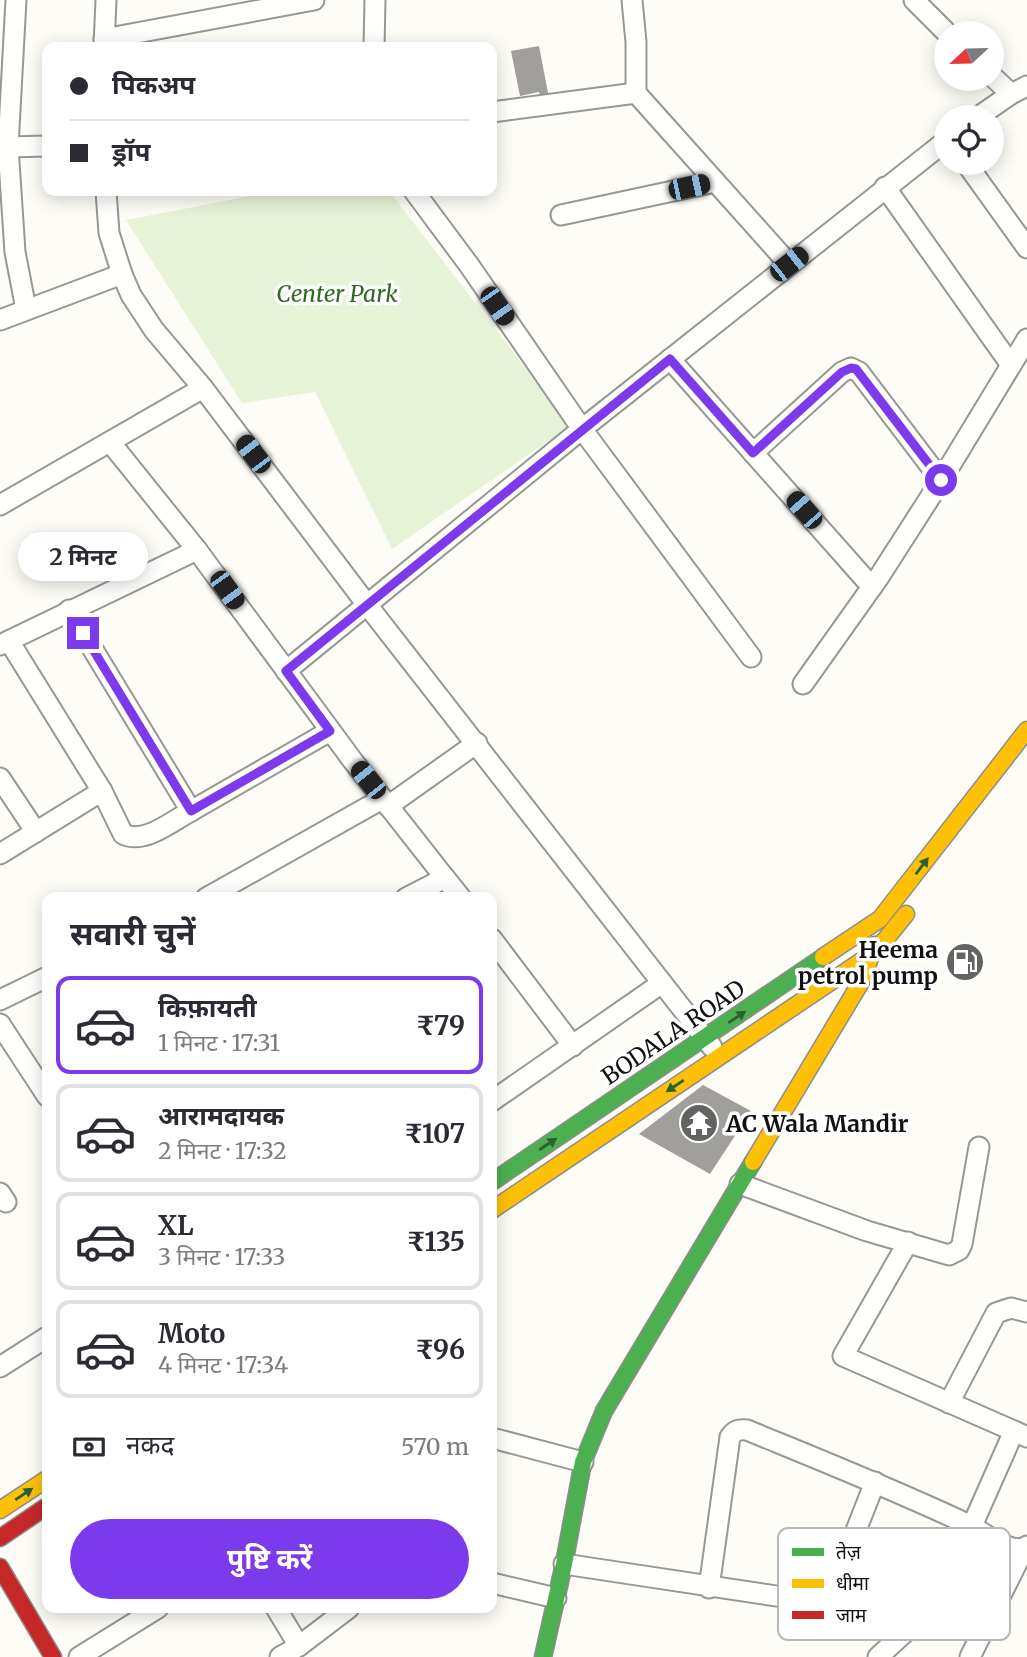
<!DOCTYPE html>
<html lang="hi">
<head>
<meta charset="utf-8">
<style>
	:root { --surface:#fff; --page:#f7f7f7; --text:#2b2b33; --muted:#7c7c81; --line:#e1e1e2; --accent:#7c3aed }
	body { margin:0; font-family:Merriweather,"Noto Sans Devanagari",serif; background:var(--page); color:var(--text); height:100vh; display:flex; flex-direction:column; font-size:26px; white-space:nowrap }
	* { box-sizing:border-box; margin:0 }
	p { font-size:23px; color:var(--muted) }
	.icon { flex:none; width:38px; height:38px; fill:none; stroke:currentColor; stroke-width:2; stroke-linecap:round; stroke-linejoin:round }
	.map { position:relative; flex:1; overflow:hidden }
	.drawer { position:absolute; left:42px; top:892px; width:455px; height:721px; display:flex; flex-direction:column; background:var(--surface); border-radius:14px; box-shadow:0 4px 18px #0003 }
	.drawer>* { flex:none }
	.hud { position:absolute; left:42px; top:42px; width:455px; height:154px; border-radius:14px; box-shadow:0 4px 18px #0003; display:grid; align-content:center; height:154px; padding:0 28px; background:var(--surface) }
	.needle { width:46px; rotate:248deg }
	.tools { position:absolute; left:934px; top:21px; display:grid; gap:14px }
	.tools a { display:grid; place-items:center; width:70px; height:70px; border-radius:50%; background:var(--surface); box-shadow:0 4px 18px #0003; font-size:35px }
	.end { position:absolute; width:32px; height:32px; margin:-16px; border:9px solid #7c3aed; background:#fff; box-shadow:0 0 0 4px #fff }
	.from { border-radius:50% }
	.bubble { position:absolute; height:49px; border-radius:24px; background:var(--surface); box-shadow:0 4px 18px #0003; font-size:23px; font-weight:700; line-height:49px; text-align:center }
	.car { position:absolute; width:21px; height:42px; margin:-21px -10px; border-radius:9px; box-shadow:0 0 5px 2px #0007; background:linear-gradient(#222 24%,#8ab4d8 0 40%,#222 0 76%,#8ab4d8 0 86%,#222 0) }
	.hud b { display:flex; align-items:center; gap:24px; height:66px; font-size:26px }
	.hud b+b { border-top:2px solid var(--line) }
	.hud i { width:18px; height:18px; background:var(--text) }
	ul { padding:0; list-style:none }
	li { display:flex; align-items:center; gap:21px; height:98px; margin:0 14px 10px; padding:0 14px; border:4px solid var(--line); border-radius:14px }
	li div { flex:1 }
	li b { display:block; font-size:26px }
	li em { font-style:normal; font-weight:700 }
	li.current { border-color:var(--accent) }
	li>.icon { width:63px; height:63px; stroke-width:1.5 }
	h2 { padding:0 28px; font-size:32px; line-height:84px }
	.pay { display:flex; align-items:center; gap:18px; height:77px; padding:0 28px; font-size:26px }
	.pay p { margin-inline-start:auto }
	.cta { display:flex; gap:14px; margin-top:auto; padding:14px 28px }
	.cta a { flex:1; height:80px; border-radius:42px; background:var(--accent); color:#fff; font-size:28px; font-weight:700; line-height:80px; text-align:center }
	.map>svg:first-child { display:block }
	.green { fill:#e7f3d7 }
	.building { fill:#a19f9c }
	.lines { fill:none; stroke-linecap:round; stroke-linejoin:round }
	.street-casing { stroke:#979795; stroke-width:23 }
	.fast-casing { stroke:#8e8d8b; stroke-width:19 }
	.slow-casing { stroke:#8e8d8b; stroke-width:19 }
	.jam-casing { stroke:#8e8d8b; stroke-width:19 }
	.street { stroke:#fffffe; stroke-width:19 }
	.fast { stroke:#4caf50; stroke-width:16 }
	.slow { stroke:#ffc107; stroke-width:16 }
	.jam { stroke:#c62828; stroke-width:16 }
	.oneway { fill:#2e6030 }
	.route { stroke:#7c3aed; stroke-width:9 }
	.labels { text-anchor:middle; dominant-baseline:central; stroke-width:7; stroke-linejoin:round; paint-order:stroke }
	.park-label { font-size:23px; font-style:italic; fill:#2f6b1f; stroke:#fff }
	.poi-label { font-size:23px; font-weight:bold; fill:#111; stroke:#fff; text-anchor:end }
	.street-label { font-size:23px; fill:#111; stroke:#fff }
	.key { fill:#fff; stroke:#b8b8b8; stroke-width:2 }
	.key-label { font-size:19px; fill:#111 }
</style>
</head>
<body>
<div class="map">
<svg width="1027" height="1657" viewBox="0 0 1027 1657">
	<rect width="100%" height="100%" fill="#fdfcf7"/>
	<path class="green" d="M277 191H389L570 426 392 549 315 392 242 403 126 220Z"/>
	<g class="building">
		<path d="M539 46 549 98 541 100 539 92 520 96 511 51Z"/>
		<path d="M703 1085 751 1111 710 1174 639 1134Z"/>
	</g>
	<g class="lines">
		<defs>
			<g id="street">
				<path d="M16 0 8 147 15 252 26 309"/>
				<path d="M632 0 636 42V93L789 264"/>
				<path d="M914 0 947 33"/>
				<path d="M104 39 314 0"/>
				<path d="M104 47 106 0"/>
				<path d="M374 47 375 0"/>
				<path d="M992 76 1011 94"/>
				<path d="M492 112 636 93"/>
				<path d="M978 117 1011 94 1027 86"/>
				<path d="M0 150 8 147 47 146"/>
				<path d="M966 163 1027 248"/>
				<path d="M885 187 1011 365"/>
				<path d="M106 191 109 233 122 274 131 295 154 330 203 388 368 606 712 1047"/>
				<path d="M414 191 469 265 582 429 751 657"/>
				<path d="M561 215 715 182"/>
				<path d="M0 320 122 274"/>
				<path d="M670 359 872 587"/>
				<path d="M110 442 197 550 353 761 445 878"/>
				<path d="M753 453 842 372 851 368 859 372 941 480"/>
				<path d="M0 505 203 388"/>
				<path d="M69 610 191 811 330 731"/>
				<path d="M0 645 197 550"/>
				<path d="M286 671 582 429 947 140"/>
				<path d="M803 684 879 577 945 474 1027 339"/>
				<path d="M0 778 36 832"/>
				<path d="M102 791 123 834C144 845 172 821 191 811"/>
				<path d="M388 806 477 743"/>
				<path d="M0 854 102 791 9 641"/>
				<path d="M206 898 382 799"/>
				<path d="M406 898 445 878 461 898"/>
				<path d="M492 939 573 1046"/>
				<path d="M0 1000 47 977"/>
				<path d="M0 1024 47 1096"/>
				<path d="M492 1101 662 983"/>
				<path d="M740 1184 867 1231 949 1255 959 1250 962 1244 979 1147"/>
				<path d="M0 1193 6 1202"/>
				<path d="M908 1242 843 1356 1014 1431"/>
				<path d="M0 1367 47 1337"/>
				<path d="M949 1403 996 1313 1011 1308 1027 1312"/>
				<path d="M492 1438 583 1462"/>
				<path d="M972 1526 1014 1431 1027 1437"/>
				<path d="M564 1564 783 1597 848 1551 875 1482"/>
				<path d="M492 1583 556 1598"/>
				<path d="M709 1588 730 1437C735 1430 739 1429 747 1430 820 1460 893 1489 965 1523 982 1530 1011 1557 1027 1546"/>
				<path d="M276 1608 299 1646"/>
				<path d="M79 1657 158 1608"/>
				<path d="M280 1657 299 1646 349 1608"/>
				<path d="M878 1657 939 1601C958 1578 960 1551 966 1523"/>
				<path d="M970 1657 1024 1549"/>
			</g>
			<g id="fast">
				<path d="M492 1182 823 957"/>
				<path d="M543 1657 564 1564 583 1462 604 1411 753 1162"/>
			</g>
			<g id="slow">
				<path d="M823 957 880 919 1027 730"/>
				<path d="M753 1162 861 982 875 945"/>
				<path d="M492 1210 866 958 885 940 906 914"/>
				<path d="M0 1510 47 1479"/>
			</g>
			<g id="jam">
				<path d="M0 1538 47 1506"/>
				<path d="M0 1567 53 1657"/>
			</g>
		</defs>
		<use href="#street" class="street-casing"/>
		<use href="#fast" class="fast-casing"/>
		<use href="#slow" class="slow-casing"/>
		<use href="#jam" class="jam-casing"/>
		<use href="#street" class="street"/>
		<use href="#fast" class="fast"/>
		<use href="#slow" class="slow"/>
		<use href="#jam" class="jam"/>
	</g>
	<defs><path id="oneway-solid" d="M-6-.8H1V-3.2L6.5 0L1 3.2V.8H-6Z" transform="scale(1.75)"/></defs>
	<g class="oneway">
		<use href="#oneway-solid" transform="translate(922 866) rotate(-53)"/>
		<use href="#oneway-solid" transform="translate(737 1017) rotate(-34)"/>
		<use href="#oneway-solid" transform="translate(675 1086) rotate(146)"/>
		<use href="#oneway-solid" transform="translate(548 1144) rotate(-34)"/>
		<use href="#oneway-solid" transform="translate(24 1494) rotate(-34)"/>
	</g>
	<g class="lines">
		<path class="route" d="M83 633 191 811 330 731 286 671 670 359 753 453 842 372 851 368 856 369 941 480"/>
	</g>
	<defs>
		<symbol id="fuel-disc" viewBox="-11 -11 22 22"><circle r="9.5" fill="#646362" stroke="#fff"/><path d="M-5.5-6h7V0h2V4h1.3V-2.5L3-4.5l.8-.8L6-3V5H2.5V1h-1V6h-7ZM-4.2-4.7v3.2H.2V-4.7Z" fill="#fff"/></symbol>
		<symbol id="temple-disc" viewBox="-11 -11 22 22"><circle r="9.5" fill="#646362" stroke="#fff"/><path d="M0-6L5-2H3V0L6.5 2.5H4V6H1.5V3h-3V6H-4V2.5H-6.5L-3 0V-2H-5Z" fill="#fff"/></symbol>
	</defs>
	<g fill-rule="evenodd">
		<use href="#fuel-disc" x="943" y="940" width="44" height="44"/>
		<use href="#temple-disc" x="677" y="1101" width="44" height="44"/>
	</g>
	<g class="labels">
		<g class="park-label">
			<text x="337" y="293">Center Park</text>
		</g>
		<g class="poi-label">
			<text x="938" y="949">Heema<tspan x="938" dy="26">petrol pump</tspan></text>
			<text x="726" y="1123" text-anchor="start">AC Wala Mandir</text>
		</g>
		<g class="street-label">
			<text transform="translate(673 1032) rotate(-34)">BODALA ROAD</text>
		</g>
	</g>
	<rect x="778" y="1528" width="232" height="112" rx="10" class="key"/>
	<rect x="792" y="1548" width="32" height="8" fill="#4caf50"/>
	<rect x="792" y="1579" width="32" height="9" fill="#ffc107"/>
	<rect x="792" y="1611" width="32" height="8" fill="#c62828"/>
	<g class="key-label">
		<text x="836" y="1559">तेज़</text>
		<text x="836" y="1590">धीमा</text>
		<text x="836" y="1622">जाम</text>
	</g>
</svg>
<div class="tools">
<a><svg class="needle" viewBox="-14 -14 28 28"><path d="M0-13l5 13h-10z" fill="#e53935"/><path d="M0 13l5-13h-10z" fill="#7c7c81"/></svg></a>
<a><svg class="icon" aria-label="locate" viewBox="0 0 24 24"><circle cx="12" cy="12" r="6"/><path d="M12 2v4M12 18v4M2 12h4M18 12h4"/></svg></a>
</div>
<i class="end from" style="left:941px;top:480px"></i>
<i class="end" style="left:83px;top:633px"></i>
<div class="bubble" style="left:18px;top:532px;width:130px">2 मिनट</div>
<i class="car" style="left:689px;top:187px;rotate:78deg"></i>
<i class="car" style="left:789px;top:264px;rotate:52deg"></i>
<i class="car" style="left:497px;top:306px;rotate:145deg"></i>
<i class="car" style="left:253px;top:454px;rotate:323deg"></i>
<i class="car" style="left:804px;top:510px;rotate:319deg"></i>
<i class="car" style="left:227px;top:590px;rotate:144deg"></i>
<i class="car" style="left:368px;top:780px;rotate:321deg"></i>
<div class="hud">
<b><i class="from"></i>पिकअप</b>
<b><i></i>ड्रॉप</b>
</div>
<section class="drawer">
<h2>सवारी चुनें</h2>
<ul>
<li class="current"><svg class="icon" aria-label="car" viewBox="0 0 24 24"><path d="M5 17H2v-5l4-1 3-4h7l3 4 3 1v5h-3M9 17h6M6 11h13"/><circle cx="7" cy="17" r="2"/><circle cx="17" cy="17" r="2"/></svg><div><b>किफ़ायती</b><p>1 मिनट · 17:31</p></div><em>₹79</em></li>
<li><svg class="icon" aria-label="car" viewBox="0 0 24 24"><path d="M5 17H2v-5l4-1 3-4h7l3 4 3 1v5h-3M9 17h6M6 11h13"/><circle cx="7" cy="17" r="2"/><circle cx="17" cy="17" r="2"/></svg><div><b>आरामदायक</b><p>2 मिनट · 17:32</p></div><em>₹107</em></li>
<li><svg class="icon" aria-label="car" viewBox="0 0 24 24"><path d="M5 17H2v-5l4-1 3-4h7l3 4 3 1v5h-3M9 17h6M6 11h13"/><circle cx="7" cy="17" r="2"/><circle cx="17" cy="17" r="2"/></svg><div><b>XL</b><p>3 मिनट · 17:33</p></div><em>₹135</em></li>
<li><svg class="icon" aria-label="car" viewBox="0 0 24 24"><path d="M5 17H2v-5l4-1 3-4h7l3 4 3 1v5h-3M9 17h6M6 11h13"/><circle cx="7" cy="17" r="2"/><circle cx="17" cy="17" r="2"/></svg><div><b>Moto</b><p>4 मिनट · 17:34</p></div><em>₹96</em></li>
</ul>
<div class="pay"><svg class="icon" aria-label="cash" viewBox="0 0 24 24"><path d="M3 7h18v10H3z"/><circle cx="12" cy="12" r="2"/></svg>नकद<p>570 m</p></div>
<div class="cta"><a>पुष्टि करें</a></div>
</section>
</div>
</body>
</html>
